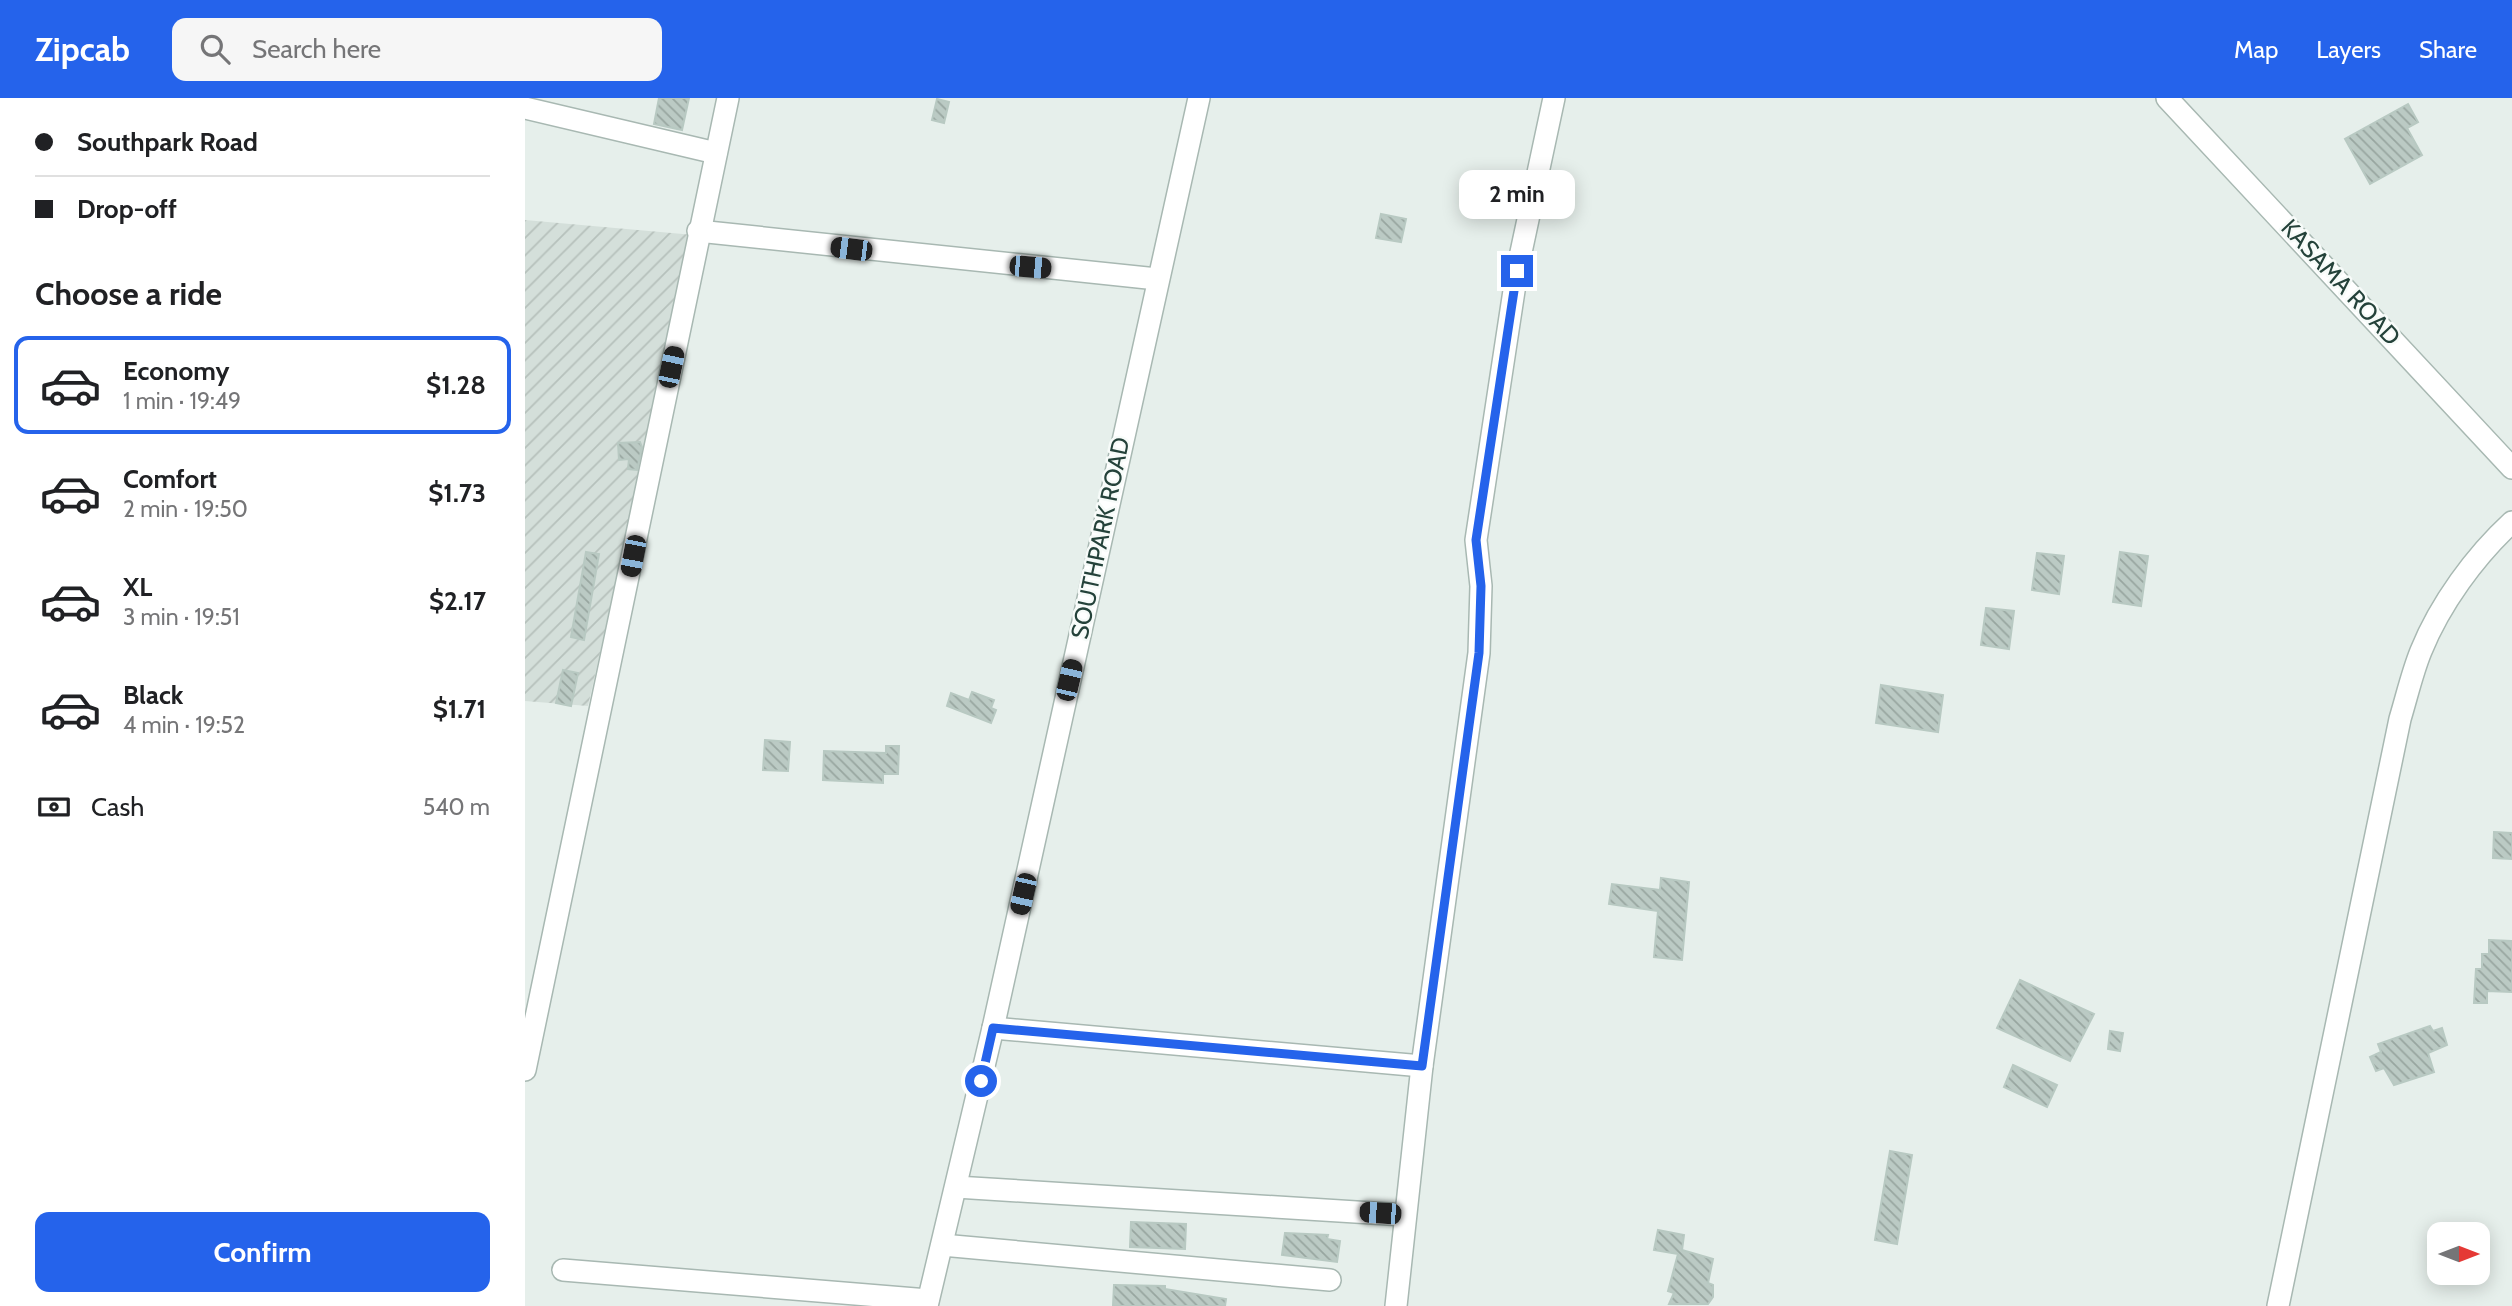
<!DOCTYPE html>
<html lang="en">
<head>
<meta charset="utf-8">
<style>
	:root { --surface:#fff; --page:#f6f6f6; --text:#202124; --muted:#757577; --line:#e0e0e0; --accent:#2563eb }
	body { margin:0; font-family:Cabin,sans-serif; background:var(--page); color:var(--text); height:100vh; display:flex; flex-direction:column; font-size:26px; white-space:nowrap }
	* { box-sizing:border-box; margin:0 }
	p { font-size:23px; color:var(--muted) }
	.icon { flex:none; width:38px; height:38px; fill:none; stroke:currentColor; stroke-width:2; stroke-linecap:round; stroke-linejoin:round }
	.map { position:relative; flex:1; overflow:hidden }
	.side { display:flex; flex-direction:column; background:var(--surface); width:525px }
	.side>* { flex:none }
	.top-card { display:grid; align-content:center; height:154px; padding:0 35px; background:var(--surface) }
	.needle { width:46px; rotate:90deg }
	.fabs { position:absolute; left:1902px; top:1124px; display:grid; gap:14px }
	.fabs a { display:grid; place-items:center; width:63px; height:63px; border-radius:14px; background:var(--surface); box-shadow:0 4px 18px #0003; font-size:35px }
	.end { position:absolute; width:32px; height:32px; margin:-16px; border:9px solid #2563eb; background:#fff; box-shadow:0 0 0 4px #fff }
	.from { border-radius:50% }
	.bubble { position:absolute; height:49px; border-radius:14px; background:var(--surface); box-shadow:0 4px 18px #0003; font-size:23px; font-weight:700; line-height:49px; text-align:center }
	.car { position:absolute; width:21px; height:42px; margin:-21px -10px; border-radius:9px; box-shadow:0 0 5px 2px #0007; background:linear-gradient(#222 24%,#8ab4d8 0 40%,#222 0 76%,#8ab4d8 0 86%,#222 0) }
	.top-card b { display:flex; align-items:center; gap:24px; height:66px; font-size:26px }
	.top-card b+b { border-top:2px solid var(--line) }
	.top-card i { width:18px; height:18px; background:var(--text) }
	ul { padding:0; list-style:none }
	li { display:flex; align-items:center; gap:21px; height:98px; margin:0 14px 10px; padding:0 21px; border:4px solid transparent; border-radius:14px }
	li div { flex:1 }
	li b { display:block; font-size:26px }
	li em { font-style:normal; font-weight:700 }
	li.on { border-color:var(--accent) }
	li>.icon { width:63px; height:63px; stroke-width:1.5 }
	h2 { padding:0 35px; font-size:32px; line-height:84px }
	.pay { display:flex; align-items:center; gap:18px; height:77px; padding:0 35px; font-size:26px }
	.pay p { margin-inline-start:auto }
	.cta { display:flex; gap:14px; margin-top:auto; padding:14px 35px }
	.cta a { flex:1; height:80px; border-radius:14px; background:var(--accent); color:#fff; font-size:28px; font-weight:700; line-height:80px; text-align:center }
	header { display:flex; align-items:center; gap:42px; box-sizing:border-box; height:98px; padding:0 35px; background:var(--accent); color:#fff }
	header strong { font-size:33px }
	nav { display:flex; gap:38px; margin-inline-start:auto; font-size:24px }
	.search { width:490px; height:63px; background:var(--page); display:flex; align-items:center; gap:18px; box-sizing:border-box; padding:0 24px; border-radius:14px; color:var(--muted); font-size:26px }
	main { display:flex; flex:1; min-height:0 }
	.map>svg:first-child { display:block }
	.industrial { fill:url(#industrial-furrows) }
	.building { fill:url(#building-back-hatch); stroke:#b8c9c2; stroke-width:2 }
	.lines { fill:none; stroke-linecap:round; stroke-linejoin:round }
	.minor-casing { stroke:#a8b8b2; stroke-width:24 }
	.minor { stroke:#fff; stroke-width:21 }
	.route { stroke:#2563eb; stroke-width:9 }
	.labels { text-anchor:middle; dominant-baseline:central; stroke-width:5; stroke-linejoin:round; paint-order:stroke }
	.street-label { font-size:24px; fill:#24423a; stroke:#f7fbf9 }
</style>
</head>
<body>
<header>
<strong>Zipcab</strong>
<div class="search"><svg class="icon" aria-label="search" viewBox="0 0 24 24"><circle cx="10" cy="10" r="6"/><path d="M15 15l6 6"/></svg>Search here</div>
<nav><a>Map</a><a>Layers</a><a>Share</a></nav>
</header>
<main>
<section class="side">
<div class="top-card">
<b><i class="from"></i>Southpark Road</b>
<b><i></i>Drop-off</b>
</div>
<h2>Choose a ride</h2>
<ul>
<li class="on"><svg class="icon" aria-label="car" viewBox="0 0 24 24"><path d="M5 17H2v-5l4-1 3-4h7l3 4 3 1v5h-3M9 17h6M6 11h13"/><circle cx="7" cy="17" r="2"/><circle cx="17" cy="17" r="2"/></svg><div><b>Economy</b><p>1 min · 19:49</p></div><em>$1.28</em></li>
<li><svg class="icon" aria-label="car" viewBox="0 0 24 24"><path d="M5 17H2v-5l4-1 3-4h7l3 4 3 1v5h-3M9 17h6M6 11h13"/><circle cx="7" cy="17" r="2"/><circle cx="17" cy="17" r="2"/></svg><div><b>Comfort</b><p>2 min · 19:50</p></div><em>$1.73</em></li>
<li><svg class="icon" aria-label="car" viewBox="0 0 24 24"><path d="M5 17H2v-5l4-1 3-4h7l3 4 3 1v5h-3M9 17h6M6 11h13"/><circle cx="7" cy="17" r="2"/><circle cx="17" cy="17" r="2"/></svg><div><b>XL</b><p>3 min · 19:51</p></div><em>$2.17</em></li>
<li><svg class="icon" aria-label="car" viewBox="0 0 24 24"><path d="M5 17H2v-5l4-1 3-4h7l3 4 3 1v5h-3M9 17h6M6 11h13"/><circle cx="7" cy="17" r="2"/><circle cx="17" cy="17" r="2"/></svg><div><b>Black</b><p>4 min · 19:52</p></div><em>$1.71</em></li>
</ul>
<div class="pay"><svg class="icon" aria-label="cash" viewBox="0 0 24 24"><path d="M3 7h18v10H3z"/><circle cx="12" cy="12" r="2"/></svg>Cash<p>540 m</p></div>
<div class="cta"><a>Confirm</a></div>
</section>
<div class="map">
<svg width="1987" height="1208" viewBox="0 0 1987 1208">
	<defs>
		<pattern id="industrial-furrows" width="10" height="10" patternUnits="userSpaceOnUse" patternTransform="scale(1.75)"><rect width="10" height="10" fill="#d4dfda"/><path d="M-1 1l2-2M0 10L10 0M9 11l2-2" fill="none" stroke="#b6c1bc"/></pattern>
		<pattern id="building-back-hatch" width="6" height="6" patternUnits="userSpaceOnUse" patternTransform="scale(1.75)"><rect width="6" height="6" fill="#bbcac4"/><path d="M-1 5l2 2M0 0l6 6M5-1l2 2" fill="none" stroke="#98a6a0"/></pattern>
	</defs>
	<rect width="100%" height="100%" fill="#e6efeb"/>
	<path class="industrial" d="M0 122 169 137 63 608 0 603Z"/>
	<g class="building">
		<path d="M134 0H164L157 32 129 26Z"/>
		<path d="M412 1 424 4 419 25 407 22Z"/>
		<path d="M1883 6 1893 24 1882 30 1897 57 1845 86 1820 41Z"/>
		<path d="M856 116 881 121 876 144 851 140Z"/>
		<path d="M115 344 117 349 112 372 103 371 104 361 94 362 93 345Z"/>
		<path d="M61 454 74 456 59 542 46 539Z"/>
		<path d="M1595 454 1623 458 1616 508 1588 504Z"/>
		<path d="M1512 455 1539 458 1534 496 1507 492Z"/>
		<path d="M1461 510 1489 513 1484 551 1456 547Z"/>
		<path d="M38 572 53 575 46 608 31 605Z"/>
		<path d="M1356 587 1418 597 1413 634 1351 625Z"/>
		<path d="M447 594 469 602 466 610 471 612 466 625 422 608 426 595 444 602Z"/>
		<path d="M240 642 265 644 263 673 238 672Z"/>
		<path d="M361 648H374L373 676H358V685L298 682 299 653 361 655Z"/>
		<path d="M1969 734 1987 735V761L1968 760Z"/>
		<path d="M1136 780 1164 784 1157 862 1129 859 1133 813 1084 806 1087 786 1135 792Z"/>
		<path d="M1964 842 1987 843V894L1962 893V905H1949L1951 871H1957V856H1964Z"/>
		<path d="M1495 882 1569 916 1545 963 1472 930Z"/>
		<path d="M1905 928 1908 933 1917 930 1922 947 1903 955 1909 974 1869 987 1859 970 1851 973 1845 959 1856 954 1853 946Z"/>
		<path d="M1585 933 1598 935 1595 953 1583 951Z"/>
		<path d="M1488 967 1532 987 1522 1009 1479 989Z"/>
		<path d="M1365 1053 1387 1057 1372 1146 1350 1142Z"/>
		<path d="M606 1124 661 1126 660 1151 605 1149Z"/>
		<path d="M1133 1132 1159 1137 1157 1152 1188 1161 1183 1185 1188 1187V1199L1183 1206H1144L1149 1195 1143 1193 1153 1156 1129 1152Z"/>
		<path d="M760 1135 803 1137 802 1141 815 1143 812 1164 757 1157Z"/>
		<path d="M589 1187 640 1188V1191L701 1201 700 1208H588Z"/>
	</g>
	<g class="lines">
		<defs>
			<g id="minor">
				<path d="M1642 0 1987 370"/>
				<path d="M0 10 191 55"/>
				<path d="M173 133 632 181"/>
				<path d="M468 930 897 968"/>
				<path d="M0 972 203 0"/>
				<path d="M431 1089 879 1117"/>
				<path d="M417 1147 805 1182"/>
				<path d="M38 1172 403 1202"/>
				<path d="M402 1208 468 930 674 0"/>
				<path d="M871 1208 897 968 954 555 956 488 951 442 992 173 1029 0"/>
				<path d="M1753 1208 1875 621C1882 598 1887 575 1896 553 1915 506 1950 458 1987 424"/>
			</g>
		</defs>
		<use href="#minor" class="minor-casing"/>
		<use href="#minor" class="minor"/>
	</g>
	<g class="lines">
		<path class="route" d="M456 983 468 930 897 968 954 555 956 488 951 442 992 173"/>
	</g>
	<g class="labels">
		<g class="street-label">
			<text transform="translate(1816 184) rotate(47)">KASAMA ROAD</text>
			<text transform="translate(575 440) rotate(-78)">SOUTHPARK ROAD</text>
		</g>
	</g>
</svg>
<div class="fabs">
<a><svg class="needle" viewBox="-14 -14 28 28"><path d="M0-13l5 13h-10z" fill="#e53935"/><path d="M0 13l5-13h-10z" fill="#757577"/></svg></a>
</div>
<i class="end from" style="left:456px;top:983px"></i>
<i class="end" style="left:992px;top:173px"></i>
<div class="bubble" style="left:934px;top:72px;width:116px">2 min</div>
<i class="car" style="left:326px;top:151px;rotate:277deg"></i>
<i class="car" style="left:505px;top:169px;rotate:95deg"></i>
<i class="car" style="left:146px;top:269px;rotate:12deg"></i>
<i class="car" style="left:108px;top:458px;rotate:191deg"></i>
<i class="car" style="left:544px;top:582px;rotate:13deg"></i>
<i class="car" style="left:498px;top:796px;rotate:193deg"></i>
<i class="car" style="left:855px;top:1115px;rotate:274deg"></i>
</div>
</main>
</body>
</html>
